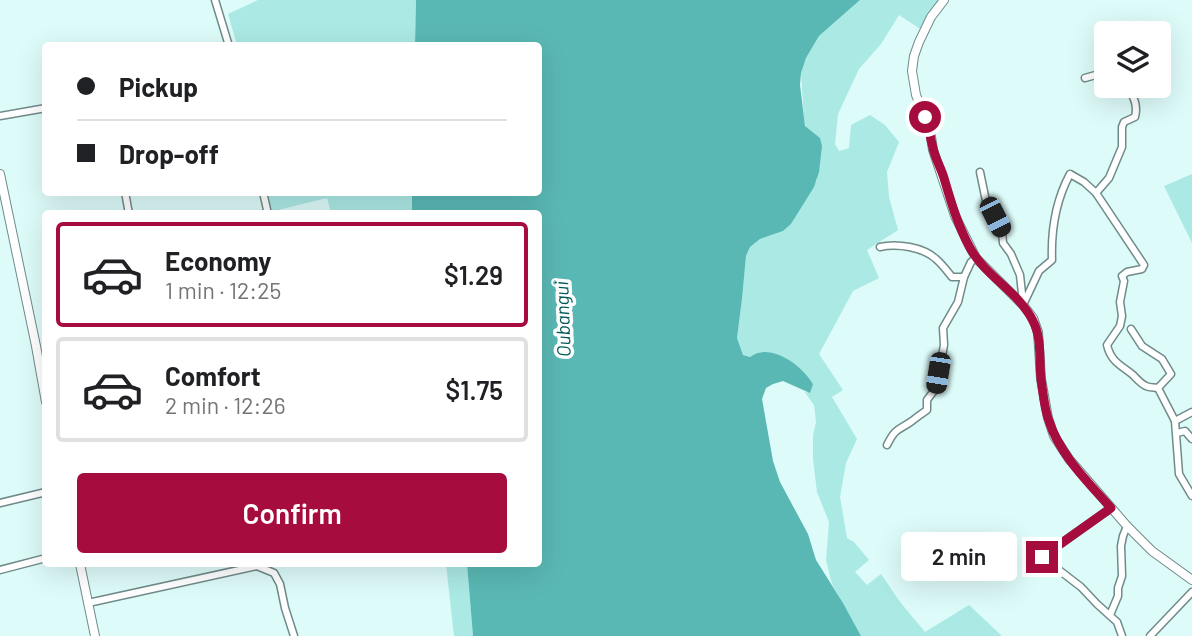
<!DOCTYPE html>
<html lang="en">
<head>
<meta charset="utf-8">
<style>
	:root { --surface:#fff; --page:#f2f2f2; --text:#202124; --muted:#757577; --line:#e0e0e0; --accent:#a60d3e }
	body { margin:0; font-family:Barlow,sans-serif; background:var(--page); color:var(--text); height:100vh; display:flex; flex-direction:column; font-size:26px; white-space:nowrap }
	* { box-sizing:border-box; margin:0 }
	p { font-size:23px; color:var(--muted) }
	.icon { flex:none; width:38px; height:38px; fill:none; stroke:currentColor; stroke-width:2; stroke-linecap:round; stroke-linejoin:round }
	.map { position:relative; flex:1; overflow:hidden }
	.drawer { position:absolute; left:42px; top:210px; width:500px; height:357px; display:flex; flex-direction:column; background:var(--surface); border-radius:7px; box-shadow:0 7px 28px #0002 }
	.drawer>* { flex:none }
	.hud { position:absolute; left:42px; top:42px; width:500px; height:154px; border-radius:7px; box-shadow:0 7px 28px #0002; display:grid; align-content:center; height:154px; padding:0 35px; background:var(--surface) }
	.tools { position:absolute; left:1094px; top:21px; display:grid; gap:14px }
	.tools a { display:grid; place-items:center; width:77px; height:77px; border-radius:7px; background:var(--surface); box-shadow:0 7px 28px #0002; font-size:35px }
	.end { position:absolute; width:32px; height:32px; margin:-16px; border:9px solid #a60d3e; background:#fff; box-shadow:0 0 0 4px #fff }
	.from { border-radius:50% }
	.bubble { position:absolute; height:49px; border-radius:7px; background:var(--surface); box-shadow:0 7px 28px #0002; font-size:23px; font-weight:600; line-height:49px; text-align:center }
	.car { position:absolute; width:21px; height:42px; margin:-21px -10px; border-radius:9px; box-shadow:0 0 5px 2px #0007; background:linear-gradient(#222 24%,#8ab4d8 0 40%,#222 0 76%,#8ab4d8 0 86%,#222 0) }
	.hud b { display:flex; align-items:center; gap:24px; height:66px; font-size:26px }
	.hud b+b { border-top:2px solid var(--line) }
	.hud i { width:18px; height:18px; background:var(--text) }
	ul { padding:12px 0 0; list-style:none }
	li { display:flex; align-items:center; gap:21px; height:105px; margin:0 14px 10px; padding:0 21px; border:4px solid var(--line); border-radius:7px }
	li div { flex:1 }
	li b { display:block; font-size:26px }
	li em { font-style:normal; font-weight:600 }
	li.selected { border-color:var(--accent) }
	li>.icon { width:63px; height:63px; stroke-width:1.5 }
	.action { display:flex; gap:14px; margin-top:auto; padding:14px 35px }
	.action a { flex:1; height:80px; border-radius:7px; background:var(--accent); color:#fff; font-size:28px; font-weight:600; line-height:80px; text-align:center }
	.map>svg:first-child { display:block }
	.green { fill:#abe9e5 }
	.water { fill:#5ab8b4 }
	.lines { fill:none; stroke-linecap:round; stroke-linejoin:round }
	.minor-casing { stroke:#708b8a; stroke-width:9 }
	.major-casing { stroke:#708b8a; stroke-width:10 }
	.minor { stroke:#fff; stroke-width:6 }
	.major { stroke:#fff; stroke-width:8 }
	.route { stroke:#a60d3e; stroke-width:9 }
	.labels { text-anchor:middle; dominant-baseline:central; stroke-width:7; stroke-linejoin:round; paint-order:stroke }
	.water-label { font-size:19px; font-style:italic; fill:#015956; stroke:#fff }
</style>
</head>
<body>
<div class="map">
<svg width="1192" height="636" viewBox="0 0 1192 636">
	<rect width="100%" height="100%" fill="#ddfbf9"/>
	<g class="green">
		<path d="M258 0H416L415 45H237L228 14Z"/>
		<path d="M860 0H944L925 32 899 15 881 44 859 69 838 114 835 144 839 151 849 148 851 125 870 115 885 125 899 142 887 172 889 197 898 230 867 250 879 278 853 291 819 354 843 390 832 397 857 439 846 463 840 497 847 538 854 542 869 560 855 572 867 585 881 574 900 602 925 632 969 605 1002 636H861L832 584 826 560 829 522 817 492 813 459V436L816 422 814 405 804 391 807 393 813 384C804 367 769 341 751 357L743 355 737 338 742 299 746 256 750 247 760 239 783 231 791 224 817 180 804 119 801 73 806 58 819 36Z"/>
		<path d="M1192 174V243L1164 186Z"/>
		<path d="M261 193H412V213H331L327 198 266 213Z"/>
		<path d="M446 564H467L473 636H454Z"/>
	</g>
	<path class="water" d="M416 0H860L819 36 806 58 801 73 800 85 805 126 820 138 822 146 819 172 814 187 791 224 783 231 760 239 750 247 746 256 742 299 737 338 743 355 750 357C770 341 803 366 813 384L810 393 783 381 773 384 766 388 762 399 773 461 780 482 808 534 816 560 843 603 861 636H473L467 564H539V214L412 213V193L539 192V46L415 45Z"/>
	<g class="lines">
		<defs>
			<g id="minor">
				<path d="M215 0 229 46"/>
				<path d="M1085 78 1106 72"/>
				<path d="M0 116 46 108"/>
				<path d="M980 172 986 201 1002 231 1003 243 1011 254 1020 275 1023 303"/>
				<path d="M125 192 129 214"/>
				<path d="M263 192 268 214"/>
				<path d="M1096 193 1109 178 1122 147V127L1124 122 1135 117C1138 105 1134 95 1125 86"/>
				<path d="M880 247C897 243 923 247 936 259 942 264 947 271 952 277H964"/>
				<path d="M1023 305 1039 271 1052 260C1051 231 1056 200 1070 174L1084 182 1096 193 1144 265 1142 269 1127 272 1122 276 1124 281 1120 302 1122 316 1120 326 1107 345C1111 362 1121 365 1133 375 1137 379 1141 384 1146 386 1150 388 1154 387 1158 388"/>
				<path d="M1131 329 1142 346 1162 359 1171 374 1158 388 1175 421 1179 474 1192 496"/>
				<path d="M1175 421 1192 412"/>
				<path d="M1177 433 1185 431 1192 439"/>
				<path d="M887 445C896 427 898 431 912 421 917 417 921 414 927 410V400L936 388 944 345 943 328 958 302 964 277 971 262 976 258"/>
				<path d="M0 503 46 492"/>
				<path d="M1111 508 1042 557 1081 587 1097 604 1117 622 1122 636"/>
				<path d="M0 570 46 558"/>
				<path d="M88 603 257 566 274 573 280 584 285 608 294 636"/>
				<path d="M1110 615 1118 596V588L1122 576 1121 546 1123 536 1127 526"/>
				<path d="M1150 636 1192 592"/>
			</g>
			<g id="major">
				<path d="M944 0 931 17 919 42 914 56 912 71 916 95 930 130 933 150 955 216 976 258 1023 305 1033 318 1038 332 1041 379 1048 418 1054 436 1069 459 1127 526 1152 551 1192 580"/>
				<path d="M0 174 36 346 46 402"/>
				<path d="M80 564 95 636"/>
			</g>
		</defs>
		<use href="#minor" class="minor-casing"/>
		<use href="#major" class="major-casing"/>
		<use href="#minor" class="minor"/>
		<use href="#major" class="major"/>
	</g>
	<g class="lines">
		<path class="route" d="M925 117C929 127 930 137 933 148 935 158 941 168 944 178 951 202 958 226 970 248 986 277 1019 292 1033 321 1042 338 1039 360 1041 379 1043 392 1044 408 1049 421 1060 455 1088 482 1111 508L1042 557"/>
	</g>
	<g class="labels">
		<g class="water-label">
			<text transform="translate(562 319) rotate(-92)">Oubangui</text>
		</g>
	</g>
</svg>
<div class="tools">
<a><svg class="icon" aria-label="layers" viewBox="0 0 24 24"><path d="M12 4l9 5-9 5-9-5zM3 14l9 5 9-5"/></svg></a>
</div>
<i class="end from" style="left:925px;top:117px"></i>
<i class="end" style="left:1042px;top:557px"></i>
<div class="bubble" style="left:901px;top:532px;width:116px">2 min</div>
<i class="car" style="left:995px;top:217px;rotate:153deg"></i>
<i class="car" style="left:938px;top:373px;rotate:189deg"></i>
<div class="hud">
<b><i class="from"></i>Pickup</b>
<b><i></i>Drop-off</b>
</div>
<section class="drawer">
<ul>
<li class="selected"><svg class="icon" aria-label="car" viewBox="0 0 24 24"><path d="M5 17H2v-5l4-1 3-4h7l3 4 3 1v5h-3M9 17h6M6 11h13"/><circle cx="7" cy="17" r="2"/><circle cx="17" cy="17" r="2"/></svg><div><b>Economy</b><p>1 min · 12:25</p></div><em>$1.29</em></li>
<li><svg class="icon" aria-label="car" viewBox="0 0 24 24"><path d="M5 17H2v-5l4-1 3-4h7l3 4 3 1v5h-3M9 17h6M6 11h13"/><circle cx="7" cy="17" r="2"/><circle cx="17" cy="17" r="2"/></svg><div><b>Comfort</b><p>2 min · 12:26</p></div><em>$1.75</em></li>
</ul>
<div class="action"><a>Confirm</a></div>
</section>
</div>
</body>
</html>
